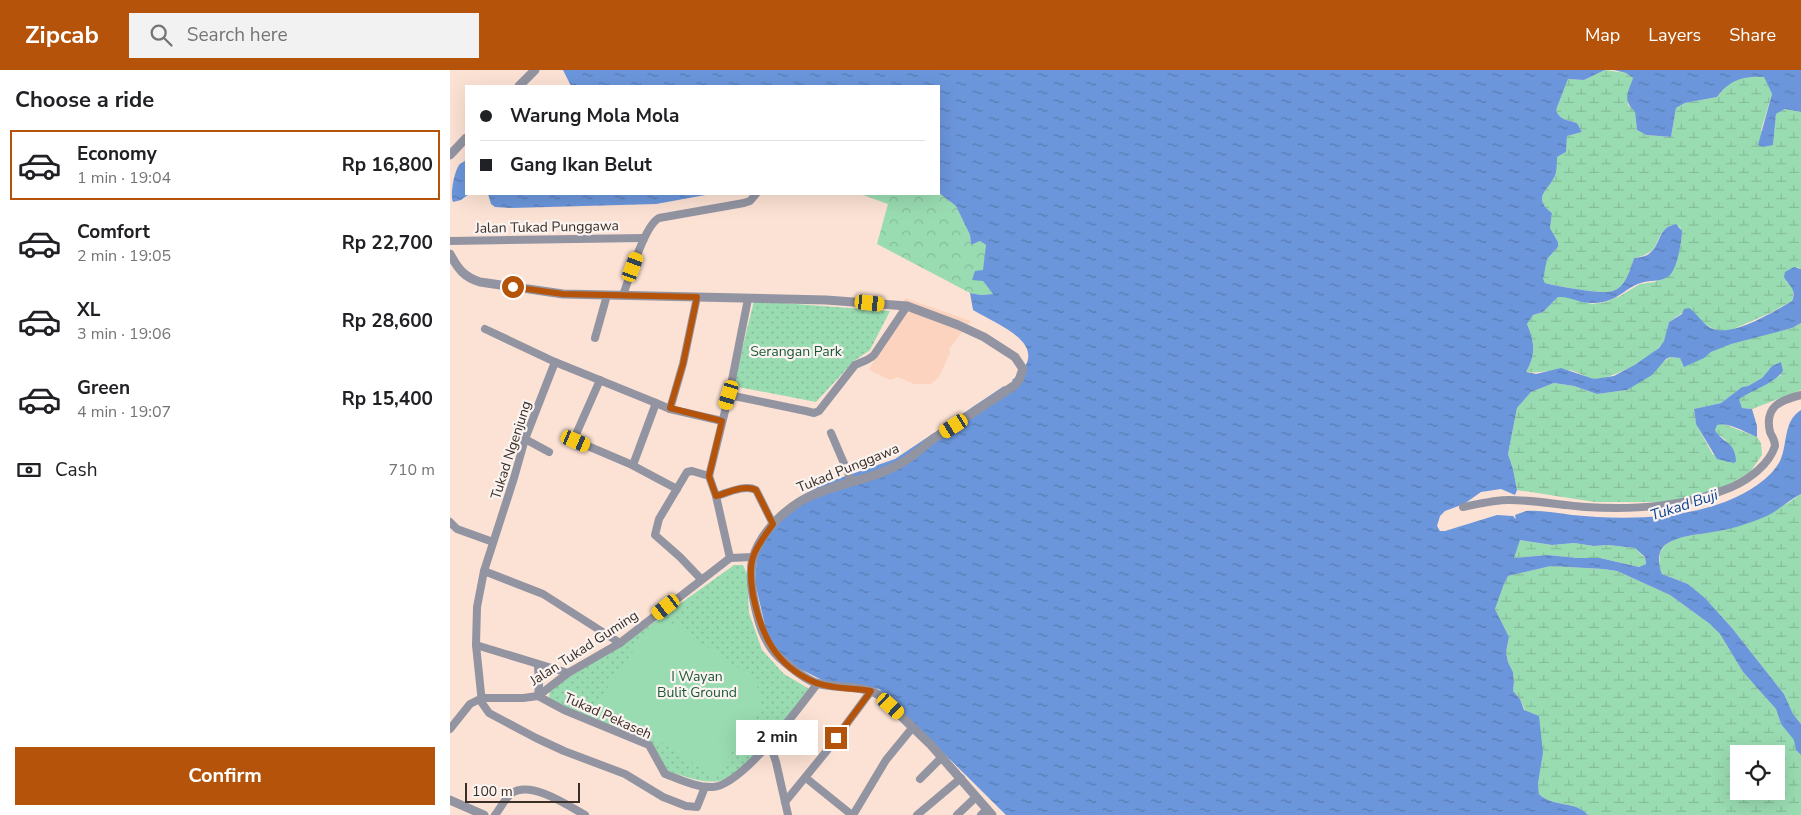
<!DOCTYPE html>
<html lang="en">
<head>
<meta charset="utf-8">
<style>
	:root { --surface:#fff; --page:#f2f2f2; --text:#202124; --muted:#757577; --line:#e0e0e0; --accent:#b45309 }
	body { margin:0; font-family:"Nunito Sans",sans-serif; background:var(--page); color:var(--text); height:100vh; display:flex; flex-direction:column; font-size:19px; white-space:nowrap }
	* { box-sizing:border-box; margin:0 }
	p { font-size:16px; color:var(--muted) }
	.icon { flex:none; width:28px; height:28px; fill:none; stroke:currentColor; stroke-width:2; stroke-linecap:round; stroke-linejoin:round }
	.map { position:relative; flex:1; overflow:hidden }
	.panel { display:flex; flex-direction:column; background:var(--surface); width:450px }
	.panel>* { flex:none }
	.hud { position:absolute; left:15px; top:15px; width:475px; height:110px; border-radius:0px; box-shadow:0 5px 20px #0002; display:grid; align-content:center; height:110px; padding:0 15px; background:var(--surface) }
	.buttons { position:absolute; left:1280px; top:675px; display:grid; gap:10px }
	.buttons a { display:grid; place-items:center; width:55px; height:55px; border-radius:0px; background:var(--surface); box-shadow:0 5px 20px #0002; font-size:25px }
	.scale { position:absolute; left:15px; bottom:12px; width:115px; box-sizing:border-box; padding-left:5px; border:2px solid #3a2e27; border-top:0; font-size:14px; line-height:18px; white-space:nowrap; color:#3a2e27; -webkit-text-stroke:4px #faf3f0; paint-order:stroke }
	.end { position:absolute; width:22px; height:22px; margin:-11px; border:6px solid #b45309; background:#fff; box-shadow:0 0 0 2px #fff }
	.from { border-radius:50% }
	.bubble { position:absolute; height:35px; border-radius:0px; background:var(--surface); box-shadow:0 5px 20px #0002; font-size:16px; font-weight:700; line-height:35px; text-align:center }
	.car { position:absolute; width:15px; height:30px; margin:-15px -8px; border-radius:6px; box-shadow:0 0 4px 1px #0007; background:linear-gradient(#f5c518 24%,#345 0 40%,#f5c518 0 76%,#345 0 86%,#f5c518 0) }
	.hud b { display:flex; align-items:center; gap:18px; height:48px; font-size:19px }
	.hud b+b { border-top:1px solid var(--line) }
	.hud i { width:12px; height:12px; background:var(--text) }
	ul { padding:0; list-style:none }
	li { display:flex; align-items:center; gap:15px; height:70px; margin:0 10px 8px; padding:0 5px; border:2px solid transparent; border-radius:0px }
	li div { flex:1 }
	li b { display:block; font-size:19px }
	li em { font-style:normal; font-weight:700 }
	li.current { border-color:var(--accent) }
	li>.icon { width:45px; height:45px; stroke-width:1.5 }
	h2 { padding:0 15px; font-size:22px; line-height:60px }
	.pay { display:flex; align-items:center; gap:12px; height:55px; padding:0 15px; font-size:19px }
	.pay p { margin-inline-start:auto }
	.action { display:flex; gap:10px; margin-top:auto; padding:10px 15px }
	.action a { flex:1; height:58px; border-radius:0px; background:var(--accent); color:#fff; font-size:20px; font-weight:700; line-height:58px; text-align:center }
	header { display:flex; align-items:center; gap:30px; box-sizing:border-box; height:70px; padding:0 25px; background:var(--accent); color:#fff }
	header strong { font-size:24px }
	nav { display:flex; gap:28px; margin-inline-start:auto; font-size:18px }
	.search { width:350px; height:45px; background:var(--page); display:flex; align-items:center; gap:12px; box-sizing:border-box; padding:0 18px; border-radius:0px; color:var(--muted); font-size:19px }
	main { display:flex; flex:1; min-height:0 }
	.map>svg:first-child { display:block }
	.built { fill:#fcd3bf }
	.grass { fill:url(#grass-dots) }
	.forest { fill:url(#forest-crowns) }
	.wetland { fill:url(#wetland-marsh); fill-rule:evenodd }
	.garden { fill:#9adcb2 }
	.water { fill:url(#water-ripples); fill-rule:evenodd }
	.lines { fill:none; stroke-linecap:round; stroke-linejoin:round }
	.minor { stroke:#9394a2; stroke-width:8 }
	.tertiary { stroke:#9394a2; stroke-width:9 }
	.route { stroke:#b45309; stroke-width:6 }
	.labels { text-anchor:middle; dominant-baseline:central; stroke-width:4.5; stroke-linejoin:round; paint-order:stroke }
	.street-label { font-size:14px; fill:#3a2e27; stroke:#faf3f0 }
	.park-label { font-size:14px; fill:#1b5a38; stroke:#faf3f0 }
	.water-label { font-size:15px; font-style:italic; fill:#0d4392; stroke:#faf3f0 }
</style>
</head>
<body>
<header>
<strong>Zipcab</strong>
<div class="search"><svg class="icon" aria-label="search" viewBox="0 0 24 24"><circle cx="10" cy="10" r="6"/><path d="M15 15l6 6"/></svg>Search here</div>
<nav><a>Map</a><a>Layers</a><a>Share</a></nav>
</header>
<main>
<section class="panel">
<h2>Choose a ride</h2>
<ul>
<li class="current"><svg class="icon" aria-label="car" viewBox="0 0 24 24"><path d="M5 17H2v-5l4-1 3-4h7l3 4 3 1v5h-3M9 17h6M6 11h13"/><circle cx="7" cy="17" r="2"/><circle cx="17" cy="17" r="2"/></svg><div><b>Economy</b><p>1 min · 19:04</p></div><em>Rp 16,800</em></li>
<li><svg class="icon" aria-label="car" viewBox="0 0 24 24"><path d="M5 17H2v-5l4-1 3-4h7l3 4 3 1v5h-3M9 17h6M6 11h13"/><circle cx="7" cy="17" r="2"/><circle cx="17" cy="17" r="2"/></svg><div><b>Comfort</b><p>2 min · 19:05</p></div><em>Rp 22,700</em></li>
<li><svg class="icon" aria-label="car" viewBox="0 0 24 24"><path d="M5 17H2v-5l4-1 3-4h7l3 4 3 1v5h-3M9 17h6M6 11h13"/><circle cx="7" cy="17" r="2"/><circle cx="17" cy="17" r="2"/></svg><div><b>XL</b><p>3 min · 19:06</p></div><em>Rp 28,600</em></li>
<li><svg class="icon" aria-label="car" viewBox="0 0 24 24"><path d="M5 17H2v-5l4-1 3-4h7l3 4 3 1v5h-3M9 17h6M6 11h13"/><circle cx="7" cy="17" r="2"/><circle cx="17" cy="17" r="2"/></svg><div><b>Green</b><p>4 min · 19:07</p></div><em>Rp 15,400</em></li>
</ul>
<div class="pay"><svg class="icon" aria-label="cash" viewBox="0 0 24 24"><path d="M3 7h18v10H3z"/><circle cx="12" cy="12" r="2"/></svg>Cash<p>710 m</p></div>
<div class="action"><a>Confirm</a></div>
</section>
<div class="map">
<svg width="1351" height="745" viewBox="0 0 1351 745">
	<defs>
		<pattern id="grass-dots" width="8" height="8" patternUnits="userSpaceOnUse" patternTransform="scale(1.25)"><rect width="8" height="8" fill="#9adcb2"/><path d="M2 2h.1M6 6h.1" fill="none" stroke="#85bd99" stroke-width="1.8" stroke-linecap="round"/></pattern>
		<pattern id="forest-crowns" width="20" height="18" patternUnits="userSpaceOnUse" patternTransform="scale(1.25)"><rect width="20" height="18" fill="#9adcb2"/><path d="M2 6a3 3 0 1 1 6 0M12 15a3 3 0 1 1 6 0" fill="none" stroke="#85bd99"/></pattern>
		<pattern id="wetland-marsh" width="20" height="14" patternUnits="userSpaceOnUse" patternTransform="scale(1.25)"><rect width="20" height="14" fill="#9adcb2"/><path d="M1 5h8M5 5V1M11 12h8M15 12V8" fill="none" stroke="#85bd99"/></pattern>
		<pattern id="water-ripples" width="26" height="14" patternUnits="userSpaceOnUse" patternTransform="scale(1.25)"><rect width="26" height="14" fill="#6b96db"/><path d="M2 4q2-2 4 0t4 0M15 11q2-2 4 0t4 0" fill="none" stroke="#597bb2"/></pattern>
	</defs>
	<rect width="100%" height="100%" fill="#fce2d4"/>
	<path class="built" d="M455 228 521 251 499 279 500 283 489 307 481 314H464L448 307 440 310 419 300Z"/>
	<g class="grass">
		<path d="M304 231 440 241 420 280 404 291 366 332 283 316Z"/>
		<path d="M284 495H293L297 504 299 543 312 580 334 604 361 620C344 640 292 706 269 711 252 714 232 705 216 701L201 673 169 661 101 630 99 627 100 619 105 615 171 576Z"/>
	</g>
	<path class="forest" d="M489 123 506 136 520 165 521 175 530 171 536 175 533 211 543 224 531 225 520 223 427 174 438 134 413 125 414 124Z"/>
	<g class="wetland">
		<path d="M1155 0 1176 3 1183 8 1178 35 1185 41 1187 60 1196 65 1221 67 1226 38 1235 33 1267 27C1281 9 1292 6 1314 6L1322 24 1311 60 1323 74 1326 44 1335 39 1351 42V199L1348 197 1336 211 1343 218V227L1342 231 1318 244 1281 260 1268 261 1232 243 1219 252C1217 258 1217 266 1214 271 1207 285 1160 311 1144 309 1135 307 1127 301 1118 300 1103 299 1090 304 1076 302 1086 284 1085 273 1077 254L1083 245 1093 242 1108 227 1115 226 1142 234 1156 232 1170 226 1190 214 1205 212 1222 203C1226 193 1235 167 1230 157L1221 155C1201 166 1215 182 1184 188 1172 228 1163 224 1126 219 1115 217 1106 216 1095 213L1092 209 1097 189 1108 177V172L1100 158 1102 143C1080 126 1100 121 1106 103 1107 98 1107 92 1107 87L1116 82 1117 66 1132 62 1127 53C1118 50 1109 50 1106 40L1118 9 1134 10Z"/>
		<path d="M1351 253V320L1302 339 1292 338 1289 329 1301 320 1315 315 1331 305 1322 296 1312 308 1298 316 1292 317 1271 333 1244 339 1246 354 1263 385 1276 370 1267 364 1265 360 1266 355 1271 353 1307 367 1311 373 1312 385 1300 402 1270 420 1220 432H1145L1067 420 1063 399 1058 384 1067 338 1081 322 1104 313 1124 316 1147 324 1177 320 1220 287 1230 288 1234 296C1250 289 1264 279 1280 274 1300 267 1322 263 1342 258Z"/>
		<path d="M1351 424V654L1343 644 1334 624 1282 558 1255 528 1238 514 1212 504 1209 497 1210 483 1214 476 1220 472 1227 468 1274 460 1338 433Z"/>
		<path d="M1069 470 1102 475 1124 473 1144 476 1158 475 1185 478 1195 488 1196 494 1190 497 1150 488H1127L1098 485 1064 488Z"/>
		<path d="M1101 496 1153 499 1167 501 1220 525 1260 554 1270 564 1293 602 1326 639 1331 654 1343 667 1346 673V680L1351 685V745H1138C1125 730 1103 738 1089 724L1088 714 1093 683 1070 629 1063 621 1064 612 1063 602 1058 592 1056 582 1059 567 1045 539 1054 514 1058 506ZM1289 684H1326V721H1289Z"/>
	</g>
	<path class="garden" d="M216 549 306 610 311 637 268 703 261 705 150 632 151 627 193 567Z"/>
	<g class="water">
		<path d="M113 0H1155L1134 10 1118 9 1106 40C1109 50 1118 50 1127 53L1132 62 1117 66 1116 82 1107 87C1107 92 1107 98 1106 103 1100 121 1080 126 1102 143L1100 158 1108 172V177L1097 189 1093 209 1095 213C1106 216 1115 217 1126 219 1163 224 1172 228 1184 188 1190 187 1196 187 1200 183 1212 173 1207 158 1226 154L1232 161C1232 172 1227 198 1220 205 1212 212 1203 210 1194 212 1175 216 1168 234 1141 233 1129 233 1120 226 1108 227L1093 242 1083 245 1077 254C1085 273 1086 284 1076 302L1086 304 1111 298 1144 309 1164 306 1186 294 1209 278 1214 271 1219 252 1232 244 1234 239 1239 238C1247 243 1251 252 1259 257 1279 270 1323 242 1342 231 1347 219 1339 216 1334 207L1335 202 1344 197 1351 199V253L1342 258 1281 274 1261 282 1254 288 1234 297 1230 288 1220 287 1216 289 1202 305 1177 320 1147 324 1124 316 1104 313 1081 322 1067 338 1058 384 1063 399 1067 420 1065 425 1051 419 1031 422 1014 434 995 441 990 446 987 456 990 461H995L1047 445 1063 446 1066 449 1065 445 1076 441C1092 440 1106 443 1122 445 1182 451 1266 450 1315 409 1320 405 1327 397 1330 391 1338 374 1333 351 1351 340V424C1337 431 1326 443 1312 448 1297 454 1279 460 1263 462 1248 465 1228 465 1215 475 1207 482 1208 495 1212 504L1238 514 1255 528 1282 558 1334 624 1343 644 1351 654V685L1346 680 1344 670 1331 654 1326 639 1293 602 1270 564 1260 554 1220 525 1167 501 1153 499 1101 496 1058 506 1054 514 1045 539 1059 567 1056 582 1058 592 1063 602 1064 612 1063 621 1070 629 1074 640 1089 646 1093 683 1088 714 1089 724C1103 738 1125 730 1138 745H556L429 619 376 612 348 598 319 573 305 512 308 472 324 448 346 429 373 414 445 389 554 316 556 319 564 313 562 310C606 276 550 256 523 240L520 223 531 225 543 224 533 211 522 210 525 201 533 200 536 175 530 171 521 175 520 165 506 136 489 123V16H121ZM1070 470 1102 475 1124 473 1144 476 1158 475 1185 478 1195 487 1196 494 1189 497 1150 488H1127L1098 485 1064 488Z"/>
		<path d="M1164 0H1351V42L1335 39 1326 44 1323 75 1313 77 1308 75 1322 24 1314 7C1293 6 1280 10 1267 27L1235 33 1226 38 1221 67 1196 65 1187 60 1185 42C1172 29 1178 23 1183 8L1176 3Z"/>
		<path d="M16 90V124H19L11 130 3 132C0 124 4 103 9 95 11 93 15 91 16 90Z"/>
		<path d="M38 124H261L206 134 62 138 45 137 41 134Z"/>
		<path d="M1331 292 1333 301C1325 313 1302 320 1289 329L1292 338 1302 339 1307 356V367C1296 363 1278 351 1267 355L1265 360C1273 374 1285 371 1286 391L1284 393 1267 389 1246 354 1244 339 1271 333 1292 317 1298 316 1312 308 1322 296Z"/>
	</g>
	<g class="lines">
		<g class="minor">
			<path d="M0 171 194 168"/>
			<path d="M173 225C180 207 194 156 209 148L294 133 300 131 306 124"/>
			<path d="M35 259 105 292 206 333 220 339 272 351"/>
			<path d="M145 268 157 225"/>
			<path d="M105 292 75 369 64 408 34 501 27 537 26 575 32 633 39 643 86 668 114 681 175 704 213 727 236 736 247 737 255 717"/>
			<path d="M150 310 127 362 125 368 126 371 180 394 227 419"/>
			<path d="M279 325 356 341 364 343 369 341 405 295C412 291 418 291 424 285L457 236"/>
			<path d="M220 339 233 294 247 227"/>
			<path d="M381 363 402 412"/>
			<path d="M75 369 99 382"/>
			<path d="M183 395 206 333"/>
			<path d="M266 426C277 423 295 414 306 420L323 454"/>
			<path d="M1013 437C1028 434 1044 430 1059 430 1084 430 1110 435 1135 437 1185 440 1235 437 1282 417 1299 409 1319 395 1325 376 1325 370 1322 367 1320 362 1314 336 1331 330 1351 325"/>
			<path d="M0 452 7 459 43 472"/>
			<path d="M280 488 266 426 259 406 279 325 298 229"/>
			<path d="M34 501 93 524 170 573"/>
			<path d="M251 509 230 487 205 465 209 449 237 402 242 401 259 406"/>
			<path d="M26 575 118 603"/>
			<path d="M88 595 89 616 88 626 114 640 199 675 215 704C229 709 247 718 263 717 293 715 349 637 368 613"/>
			<path d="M0 659 20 634 32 628H73L88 626 118 603 170 573 280 488 303 487"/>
			<path d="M319 672 326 692 338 745"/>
			<path d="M356 708 402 745"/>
			<path d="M470 709 492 687"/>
			<path d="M335 732 375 683 421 621"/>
			<path d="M45 745C50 739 55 728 62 723 81 710 119 736 135 745"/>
			<path d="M403 745 436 690 463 657"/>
			<path d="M467 745 511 708"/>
			<path d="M507 745 526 727"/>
			<path d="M531 745 537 739"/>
		</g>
		<g class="tertiary">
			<path d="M69 16 85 0"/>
			<path d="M0 85 16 68"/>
			<path d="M0 184C8 199 14 207 30 212L113 224 376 230 457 236 508 255 534 267 565 287 573 299 569 310 565 315C538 333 510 351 483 369 473 377 464 386 453 392 427 408 395 412 368 423 340 433 312 459 303 488 300 500 301 513 303 525 307 547 313 572 329 587 340 597 353 608 366 613 386 619 411 614 429 625L481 675 542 745"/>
			<path d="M0 730 34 745"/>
		</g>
	</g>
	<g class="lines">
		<path class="route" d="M63 217 113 224 247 227 233 294 220 338 272 351 259 406 266 426C277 423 295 414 306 420L323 454C316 464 307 475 303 487 299 499 301 513 303 525 311 564 325 595 364 612 381 619 403 618 421 621L386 668"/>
	</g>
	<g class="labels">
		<g class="street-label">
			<text transform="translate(97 157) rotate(-1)">Jalan Tukad Punggawa</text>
			<text transform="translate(61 380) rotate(-72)">Tukad Ngenjung</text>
			<text transform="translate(398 398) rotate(-22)">Tukad Punggawa</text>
			<text transform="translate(134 578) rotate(-33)">Jalan Tukad Guming</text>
			<text transform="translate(158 646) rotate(24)">Tukad Pekaseh</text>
		</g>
		<g class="park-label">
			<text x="346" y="281">Serangan Park</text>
			<text x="247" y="606">I Wayan<tspan x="247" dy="16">Bulit Ground</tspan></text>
		</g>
		<g class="water-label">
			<text transform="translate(1234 435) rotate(-18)">Tukad Buji</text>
		</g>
	</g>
</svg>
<div class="buttons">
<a><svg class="icon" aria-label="locate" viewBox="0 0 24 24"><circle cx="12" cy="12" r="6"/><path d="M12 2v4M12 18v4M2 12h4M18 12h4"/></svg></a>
</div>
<div class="scale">100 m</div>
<i class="end from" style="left:63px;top:217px"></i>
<i class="end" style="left:386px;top:668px"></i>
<div class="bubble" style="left:286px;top:650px;width:82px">2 min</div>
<i class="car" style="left:183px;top:197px;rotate:20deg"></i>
<i class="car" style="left:420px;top:233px;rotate:96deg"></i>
<i class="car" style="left:279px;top:325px;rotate:197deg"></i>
<i class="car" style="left:504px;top:356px;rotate:237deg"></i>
<i class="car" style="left:126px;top:371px;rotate:113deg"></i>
<i class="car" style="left:216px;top:537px;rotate:232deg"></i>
<i class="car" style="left:441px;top:636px;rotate:132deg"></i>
<div class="hud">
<b><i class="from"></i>Warung Mola Mola</b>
<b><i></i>Gang Ikan Belut</b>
</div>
</div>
</main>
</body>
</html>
